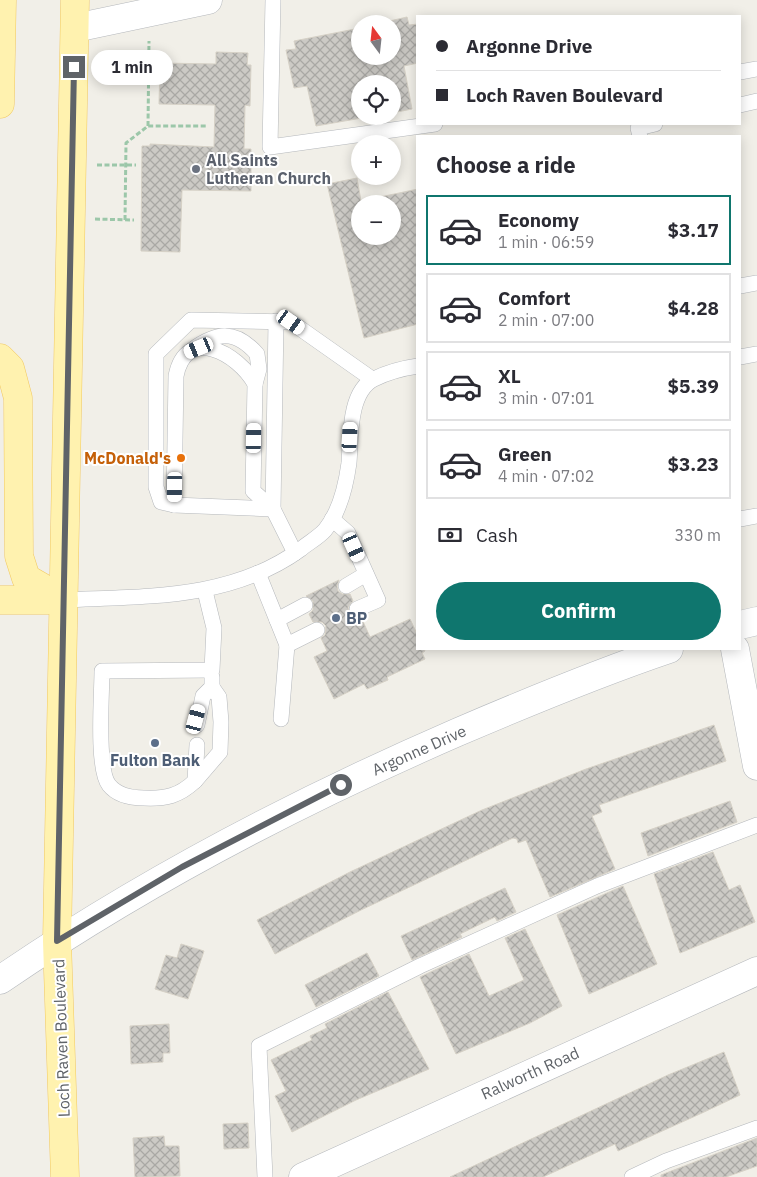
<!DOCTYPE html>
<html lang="en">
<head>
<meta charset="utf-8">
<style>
	:root { --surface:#fff; --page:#f7f7f7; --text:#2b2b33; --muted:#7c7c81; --line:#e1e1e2; --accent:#0f766e }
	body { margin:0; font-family:"IBM Plex Sans",sans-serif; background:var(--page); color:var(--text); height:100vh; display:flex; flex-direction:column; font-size:19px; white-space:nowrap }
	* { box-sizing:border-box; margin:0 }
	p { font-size:16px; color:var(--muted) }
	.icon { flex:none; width:28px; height:28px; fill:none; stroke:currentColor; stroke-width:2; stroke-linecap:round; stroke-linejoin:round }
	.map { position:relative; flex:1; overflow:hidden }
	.side { position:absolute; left:416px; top:135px; width:325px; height:515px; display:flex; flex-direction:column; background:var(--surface); border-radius:0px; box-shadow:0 2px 12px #0003 }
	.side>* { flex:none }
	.guide { position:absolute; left:416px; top:15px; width:325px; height:110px; border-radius:0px; box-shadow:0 2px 12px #0003; display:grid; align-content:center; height:110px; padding:0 20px; background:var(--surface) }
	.needle { width:32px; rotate:345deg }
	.buttons { position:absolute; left:351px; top:15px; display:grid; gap:10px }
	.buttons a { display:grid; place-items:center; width:50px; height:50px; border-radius:50%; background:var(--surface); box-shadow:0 2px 12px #0003; font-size:25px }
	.end { position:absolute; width:22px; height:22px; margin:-11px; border:6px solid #5f6368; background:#fff; box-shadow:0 0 0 2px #fff }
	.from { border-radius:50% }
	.bubble { position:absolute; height:35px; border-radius:18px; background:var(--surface); box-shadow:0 2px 12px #0003; font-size:16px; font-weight:700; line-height:35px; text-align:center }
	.car { position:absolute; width:15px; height:30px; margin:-15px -8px; border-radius:6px; box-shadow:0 0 4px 1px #0007; background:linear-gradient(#fff 24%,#345 0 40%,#fff 0 76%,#345 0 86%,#fff 0) }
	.guide b { display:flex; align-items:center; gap:18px; height:48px; font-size:19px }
	.guide b+b { border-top:1px solid var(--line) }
	.guide i { width:12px; height:12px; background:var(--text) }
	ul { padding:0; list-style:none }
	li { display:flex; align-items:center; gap:15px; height:70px; margin:0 10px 8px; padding:0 10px; border:2px solid var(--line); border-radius:0px }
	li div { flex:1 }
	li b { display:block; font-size:19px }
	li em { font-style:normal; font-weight:700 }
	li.active { border-color:var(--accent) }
	li>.icon { width:45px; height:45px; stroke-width:1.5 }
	h2 { padding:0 20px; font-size:22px; line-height:60px }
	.pay { display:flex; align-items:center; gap:12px; height:55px; padding:0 20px; font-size:19px }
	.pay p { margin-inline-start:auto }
	.button { display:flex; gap:10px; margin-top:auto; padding:10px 20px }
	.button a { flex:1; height:58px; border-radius:30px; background:var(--accent); color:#fff; font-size:20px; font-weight:700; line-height:58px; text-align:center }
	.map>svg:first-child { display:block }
	.building { fill:url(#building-cross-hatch); stroke:#d6d1c6; fill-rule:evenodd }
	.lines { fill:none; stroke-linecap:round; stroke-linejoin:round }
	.lane-casing { stroke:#b5b8bc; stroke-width:16 }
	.street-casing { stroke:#b5b8bc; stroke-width:29 }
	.secondary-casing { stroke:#b6babf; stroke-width:29 }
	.primary-casing { stroke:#f2c960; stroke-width:29 }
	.path { stroke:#9cc7a9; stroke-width:3; stroke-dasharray:5 2.5; stroke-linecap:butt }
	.lane { stroke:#fff; stroke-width:15 }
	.street { stroke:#fff; stroke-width:28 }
	.secondary { stroke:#fff; stroke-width:28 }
	.primary { stroke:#fff2af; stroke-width:28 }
	.route { stroke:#5f6368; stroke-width:6 }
	.worship-dot { fill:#6b7280; stroke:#fff; stroke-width:2 }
	.food-dot { fill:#e8710a; stroke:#fff; stroke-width:2 }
	.service-dot { fill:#5c6f8a; stroke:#fff; stroke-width:2 }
	.labels { text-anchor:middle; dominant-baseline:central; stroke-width:4; stroke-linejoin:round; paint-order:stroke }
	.worship-label { font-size:16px; font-weight:bold; fill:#5b616d; stroke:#fff; text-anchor:start }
	.food-label { font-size:16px; font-weight:bold; fill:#c56008; stroke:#fff; text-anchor:end }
	.service-label { font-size:16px; font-weight:bold; fill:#4e5e75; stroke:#fff; text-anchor:start }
	.street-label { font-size:16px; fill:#5f6368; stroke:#fff }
</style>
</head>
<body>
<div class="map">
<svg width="757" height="1177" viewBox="0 0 757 1177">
	<defs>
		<pattern id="building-cross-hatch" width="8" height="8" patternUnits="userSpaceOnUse" patternTransform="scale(1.25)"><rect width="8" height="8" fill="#cccac5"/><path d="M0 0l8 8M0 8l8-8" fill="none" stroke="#a9a8a4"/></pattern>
	</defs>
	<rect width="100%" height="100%" fill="#f1efe8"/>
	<g class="building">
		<path d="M407 17 409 25 418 24V63L404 66 412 109 392 113V84H360V116H373L316 126 307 86 294 88 286 50 296 49 294 41 360 28V56H392V24L381 23Z"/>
		<path d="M216 52 248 53 247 65H251L250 106 245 105 244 149H251V191L182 190 180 252 141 251 142 146H150V144L214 147 215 105 159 104 160 63 216 64Z"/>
		<path d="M357 178 361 201 418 189V324L364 338 327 184ZM360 204H392V236H360Z"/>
		<path d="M339 580 337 586 338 591 342 594H350L353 601 348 607 349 613 355 618 361 617 370 637 410 619 418 636V649H424L425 651 422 653 425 659 387 677 388 680 367 689 364 684 334 699 314 657 327 651 321 638 325 635 326 626 322 622H313L309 614 313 610V601L306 596Z"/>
		<path d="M714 725 726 761 599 805 602 812 592 816 615 869 550 897 526 840 518 843 517 839 513 838 361 910 275 954 257 920 350 872 482 810 586 769Z"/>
		<path d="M730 801 737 822 648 856 641 833Z"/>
		<path d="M713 852 729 890 740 885 755 922 680 953 654 874Z"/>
		<path d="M623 886 657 964 589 994 557 915Z"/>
		<path d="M505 888 516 912 497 921 495 917 460 934 462 937 412 960 401 936Z"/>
		<path d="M525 929 562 1006 530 1023 456 1054 420 977 469 954 489 996 524 980 505 938Z"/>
		<path d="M181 944 204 951 188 999 155 989 166 955 177 958Z"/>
		<path d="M367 953 379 976 316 1007 305 985Z"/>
		<path d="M388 992 429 1069 356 1100 292 1132 275 1096 286 1091 271 1060 312 1040 310 1036 327 1028 325 1024Z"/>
		<path d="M169 1024 170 1053H163V1062L131 1064 130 1026Z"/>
		<path d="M724 1052 740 1095 702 1113 618 1151 615 1144 543 1177H450L668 1075Z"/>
		<path d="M248 1123 249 1148 224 1149 223 1124Z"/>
		<path d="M164 1136 165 1146H179L180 1176 135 1177 133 1138Z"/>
		<path d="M757 1138V1166L726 1177H661V1175Z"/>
	</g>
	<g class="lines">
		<defs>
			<g id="lane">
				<path d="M273 0 270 147 435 124"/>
				<path d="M740 72 757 69"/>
				<path d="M740 105 757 101"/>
				<path d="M640 136 638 128 655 124"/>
				<path d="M740 286 757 283"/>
				<path d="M192 350C217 332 235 329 257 354L259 369 255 384"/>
				<path d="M740 357 757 354"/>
				<path d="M174 505 176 376C186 325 238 353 255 384L253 491 273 509 295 553"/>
				<path d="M273 509 174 505 161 502 156 487V354L191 320 291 322 372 379"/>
				<path d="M273 509 276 321"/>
				<path d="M332 519 348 533 378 600 357 609"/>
				<path d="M740 519 757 516"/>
				<path d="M258 573 287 645 317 630"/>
				<path d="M346 586 366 574"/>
				<path d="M64 600C146 596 231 600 301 549 308 543 319 537 325 530 339 513 346 485 349 463 351 439 348 392 374 379 386 373 404 368 418 366"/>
				<path d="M277 620 305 605"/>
				<path d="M281 719 287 645"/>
				<path d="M197 725 203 696 212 687V677"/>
				<path d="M197 745 195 781C179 796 166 799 144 798 131 798 117 795 109 785 96 769 102 693 102 671L212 670 214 628 205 591"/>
				<path d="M195 781 220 752 221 722 219 697 212 687"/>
				<path d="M265 1177 259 1046 420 966 597 886 757 825"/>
				<path d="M632 1177 666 1161 757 1128"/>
			</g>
			<g id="street">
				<path d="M75 28 208 0"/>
				<path d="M735 649 757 766"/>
				<path d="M303 1177 757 971"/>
			</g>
			<g id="secondary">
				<path d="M740 625 757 621"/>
				<path d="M0 980C143 882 299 801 458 732 528 702 598 673 669 649"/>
			</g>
			<g id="primary">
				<path d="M0 104 2 0"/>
				<path d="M0 358 10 368 18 398 19 556 26 578 64 600"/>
				<path d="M0 600H62"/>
				<path d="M65 1177 57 941 75 0"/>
			</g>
		</defs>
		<use href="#lane" class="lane-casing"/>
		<use href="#street" class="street-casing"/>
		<use href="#secondary" class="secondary-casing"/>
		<use href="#primary" class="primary-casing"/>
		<g class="path">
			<path d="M148 126 149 41"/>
			<path d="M97 165H136"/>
			<path d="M95 219 134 220"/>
			<path d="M125 220 126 143 148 126H208"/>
		</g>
		<use href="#lane" class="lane"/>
		<use href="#street" class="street"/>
		<use href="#secondary" class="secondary"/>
		<use href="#primary" class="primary"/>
	</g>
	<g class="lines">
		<path class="route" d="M74 67 57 941 182 867 341 785"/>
	</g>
	<circle class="worship-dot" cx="196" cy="169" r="5"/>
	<circle class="food-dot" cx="181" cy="458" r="5"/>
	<g class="service-dot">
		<circle cx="336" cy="618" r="5"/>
		<circle cx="155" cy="743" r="5"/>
	</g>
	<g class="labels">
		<g class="worship-label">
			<text x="206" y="160">All Saints<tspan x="206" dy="18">Lutheran Church</tspan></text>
		</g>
		<g class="food-label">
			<text x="171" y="458">McDonald's</text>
		</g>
		<g class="service-label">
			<text x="346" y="618">BP</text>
			<text x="155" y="760" text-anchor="middle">Fulton Bank</text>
		</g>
		<g class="street-label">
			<text transform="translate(419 750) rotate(-24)">Argonne Drive</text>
			<text transform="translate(61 1038) rotate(-92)">Loch Raven Boulevard</text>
			<text transform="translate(530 1073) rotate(-24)">Ralworth Road</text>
		</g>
	</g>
</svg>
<div class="buttons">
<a><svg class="needle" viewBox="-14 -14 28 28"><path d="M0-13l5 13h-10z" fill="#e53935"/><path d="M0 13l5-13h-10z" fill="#7c7c81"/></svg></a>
<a><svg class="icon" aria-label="locate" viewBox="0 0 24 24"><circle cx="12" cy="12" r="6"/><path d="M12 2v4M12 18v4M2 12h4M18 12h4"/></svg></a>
<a>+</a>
<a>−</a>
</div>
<i class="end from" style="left:341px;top:785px"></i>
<i class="end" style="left:74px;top:67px"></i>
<div class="bubble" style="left:91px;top:50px;width:82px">1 min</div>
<i class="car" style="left:291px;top:322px;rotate:125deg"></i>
<i class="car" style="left:199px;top:348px;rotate:248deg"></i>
<i class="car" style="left:350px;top:437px;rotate:3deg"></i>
<i class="car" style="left:254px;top:438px;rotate:1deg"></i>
<i class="car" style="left:175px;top:487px;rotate:181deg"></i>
<i class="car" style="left:354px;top:547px;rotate:156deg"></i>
<i class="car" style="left:196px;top:719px;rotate:15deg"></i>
<div class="guide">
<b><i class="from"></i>Argonne Drive</b>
<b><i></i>Loch Raven Boulevard</b>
</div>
<section class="side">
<h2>Choose a ride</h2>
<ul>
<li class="active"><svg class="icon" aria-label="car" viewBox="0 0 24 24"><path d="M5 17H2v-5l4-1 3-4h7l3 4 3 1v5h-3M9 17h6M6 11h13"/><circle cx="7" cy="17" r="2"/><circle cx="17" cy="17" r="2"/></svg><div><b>Economy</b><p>1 min · 06:59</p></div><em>$3.17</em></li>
<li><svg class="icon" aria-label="car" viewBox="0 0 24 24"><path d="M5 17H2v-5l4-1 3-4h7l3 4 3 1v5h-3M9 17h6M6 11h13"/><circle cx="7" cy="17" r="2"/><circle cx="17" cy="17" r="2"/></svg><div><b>Comfort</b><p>2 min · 07:00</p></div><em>$4.28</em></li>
<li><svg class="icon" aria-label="car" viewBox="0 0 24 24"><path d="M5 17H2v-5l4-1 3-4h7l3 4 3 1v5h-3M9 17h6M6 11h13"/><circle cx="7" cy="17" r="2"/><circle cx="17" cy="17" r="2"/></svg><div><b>XL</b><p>3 min · 07:01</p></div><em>$5.39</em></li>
<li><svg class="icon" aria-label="car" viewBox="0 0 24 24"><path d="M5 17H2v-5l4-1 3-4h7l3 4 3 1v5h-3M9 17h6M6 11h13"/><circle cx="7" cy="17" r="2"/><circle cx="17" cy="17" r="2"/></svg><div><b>Green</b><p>4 min · 07:02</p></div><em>$3.23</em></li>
</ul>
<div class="pay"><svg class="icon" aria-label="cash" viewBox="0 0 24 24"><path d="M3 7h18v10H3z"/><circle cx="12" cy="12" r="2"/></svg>Cash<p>330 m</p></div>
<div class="button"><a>Confirm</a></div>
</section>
</div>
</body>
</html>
